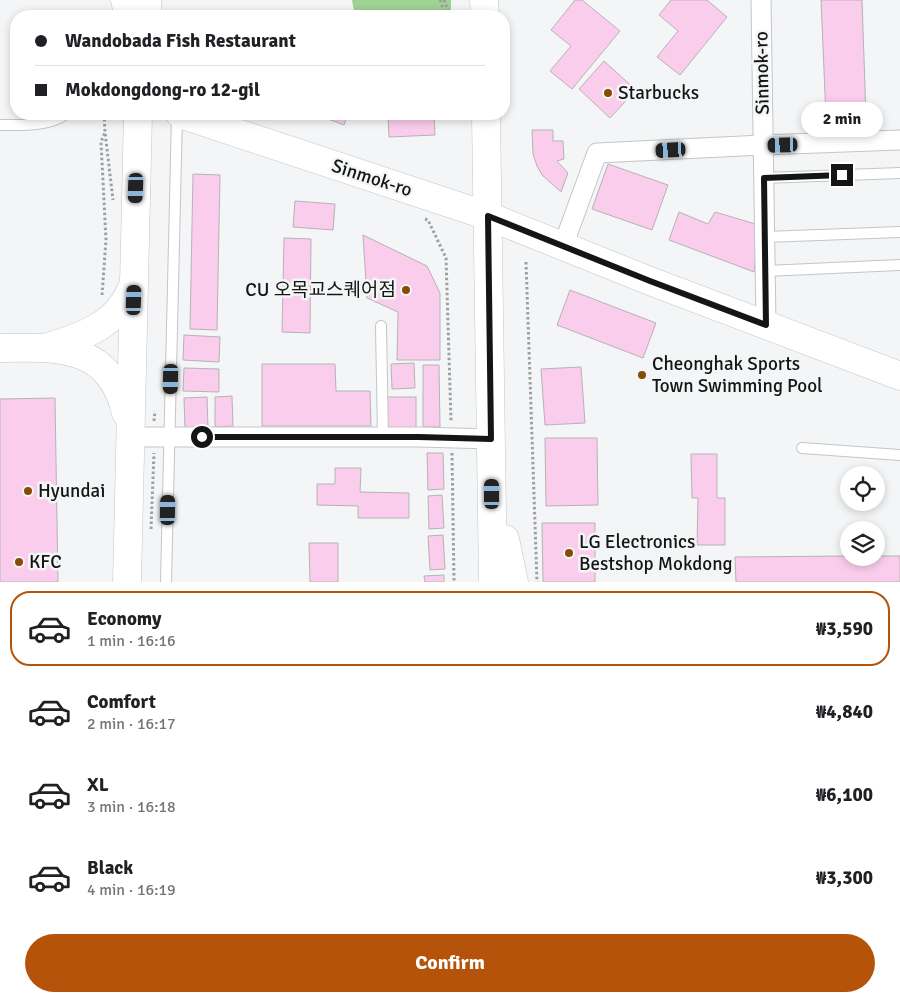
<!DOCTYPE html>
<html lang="en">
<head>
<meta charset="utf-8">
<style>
	:root { --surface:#fff; --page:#f6f6f6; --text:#202124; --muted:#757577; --line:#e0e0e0; --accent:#b45309 }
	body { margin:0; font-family:Signika,"Noto Sans KR",sans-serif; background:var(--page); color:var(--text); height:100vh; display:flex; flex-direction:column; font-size:19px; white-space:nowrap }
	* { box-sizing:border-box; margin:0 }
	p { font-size:16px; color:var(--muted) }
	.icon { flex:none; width:28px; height:28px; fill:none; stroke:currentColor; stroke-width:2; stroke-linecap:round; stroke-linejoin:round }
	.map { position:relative; height:582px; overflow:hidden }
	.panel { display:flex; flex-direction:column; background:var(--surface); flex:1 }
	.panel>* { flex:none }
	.hud { position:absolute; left:10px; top:10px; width:500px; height:110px; border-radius:20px; box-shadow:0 2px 8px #0003; display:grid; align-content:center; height:110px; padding:0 25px; background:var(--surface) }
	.fabs { position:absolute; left:840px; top:466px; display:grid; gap:10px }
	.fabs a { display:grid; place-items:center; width:45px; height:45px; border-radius:50%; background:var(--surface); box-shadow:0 2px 8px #0003; font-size:25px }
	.end { position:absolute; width:22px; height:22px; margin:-11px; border:6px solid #141515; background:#fff; box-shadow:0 0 0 2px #fff }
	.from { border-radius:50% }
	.bubble { position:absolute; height:35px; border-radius:18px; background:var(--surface); box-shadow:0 2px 8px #0003; font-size:16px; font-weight:700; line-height:35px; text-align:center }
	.car { position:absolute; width:15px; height:30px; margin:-15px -8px; border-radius:6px; box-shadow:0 0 4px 1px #0007; background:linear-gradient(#222 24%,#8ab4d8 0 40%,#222 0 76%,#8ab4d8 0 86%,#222 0) }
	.hud b { display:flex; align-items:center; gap:18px; height:48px; font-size:19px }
	.hud b+b { border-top:1px solid var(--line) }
	.hud i { width:12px; height:12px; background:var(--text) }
	ul { padding:9px 0 0; list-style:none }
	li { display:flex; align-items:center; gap:15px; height:75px; margin:0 10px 8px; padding:0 15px; border:2px solid transparent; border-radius:20px }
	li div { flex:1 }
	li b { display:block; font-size:19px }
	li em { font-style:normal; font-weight:700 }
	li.current { border-color:var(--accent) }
	li>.icon { width:45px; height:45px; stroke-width:1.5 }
	.action { display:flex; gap:10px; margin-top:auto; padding:10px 25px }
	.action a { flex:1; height:58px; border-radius:30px; background:var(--accent); color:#fff; font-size:20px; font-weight:700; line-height:58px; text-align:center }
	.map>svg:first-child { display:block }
	.green { fill:#a0d294 }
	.building { fill:#facdec; stroke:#b5b3b4 }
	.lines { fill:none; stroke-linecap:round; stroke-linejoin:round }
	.service-casing { stroke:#c3c5c6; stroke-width:12 }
	.minor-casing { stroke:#c3c5c6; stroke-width:21 }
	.secondary-casing { stroke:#c3c5c6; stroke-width:29 }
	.path { stroke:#9e9fa0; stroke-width:3; stroke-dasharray:2.5 2.5; stroke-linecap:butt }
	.service { stroke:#fff; stroke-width:10 }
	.minor { stroke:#fff; stroke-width:19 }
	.secondary { stroke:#fff; stroke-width:28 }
	.route { stroke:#141515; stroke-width:6 }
	.poi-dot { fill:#874b06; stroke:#f4f5f6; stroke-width:2 }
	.labels { text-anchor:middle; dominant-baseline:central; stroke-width:5; stroke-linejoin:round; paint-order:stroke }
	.street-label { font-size:19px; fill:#141515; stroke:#f4f5f6 }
	.poi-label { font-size:19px; fill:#141515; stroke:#f4f5f6; text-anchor:start }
</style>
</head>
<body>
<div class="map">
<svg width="900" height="582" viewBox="0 0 900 582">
	<rect width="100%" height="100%" fill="#f4f5f6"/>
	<path class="green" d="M352 0H451V14L430 16H355Z"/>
	<g class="building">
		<path d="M575 0H582L620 31 572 89 550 71 571 46 551 30Z"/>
		<path d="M671 0H707L727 17 680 75 657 57 678 31 659 15Z"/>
		<path d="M821 0H862L866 116 826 117Z"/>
		<path d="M604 61 636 90 610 118 579 89Z"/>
		<path d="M315 114H348L344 125Z"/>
		<path d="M388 114H434L435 135 389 137Z"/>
		<path d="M532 130H553V141H563L564 159 557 161 568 173 561 192 542 175 537 166 533 154Z"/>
		<path d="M608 164 668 185 652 230 592 209Z"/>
		<path d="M193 174 220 175 217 330 190 329Z"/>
		<path d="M295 201 335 204 333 230 293 227Z"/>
		<path d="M679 212 708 224 715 212 759 225 754 272 669 240Z"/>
		<path d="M363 235 427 266 440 293V360H397L398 312 367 298Z"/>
		<path d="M284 238 311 239 310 333 282 332Z"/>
		<path d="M570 290 656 323 643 358 557 325Z"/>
		<path d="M184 335 220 337 219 362 183 360Z"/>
		<path d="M414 363 415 388 392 389 391 364Z"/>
		<path d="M262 364H335L336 391H370L371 426H262Z"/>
		<path d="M423 365H439L440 427H423Z"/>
		<path d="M581 367 585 423 545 425 541 369Z"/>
		<path d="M184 368 219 369V392L183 391Z"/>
		<path d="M232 396 233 426 215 427V397Z"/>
		<path d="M207 397 208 428 185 429 184 398Z"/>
		<rect x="387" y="397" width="29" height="31"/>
		<path d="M55 398 58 582H0V399Z"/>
		<path d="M545 438H597L598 505 546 506Z"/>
		<path d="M427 453H443L444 489 428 490Z"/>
		<path d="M691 454H717V498H725V545H697L698 498H692Z"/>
		<path d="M335 468H361L360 492 409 493V518H358V506L317 505V484H335Z"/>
		<path d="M442 495 444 528 429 529 428 496Z"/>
		<path d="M542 523H595V582H543Z"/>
		<path d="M443 535 445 569 430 570 428 536Z"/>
		<path d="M309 543H338V582H310Z"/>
		<path d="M849 556V558H876V556H900V582H736L735 557Z"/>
		<path d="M444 575V582H425L424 576Z"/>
	</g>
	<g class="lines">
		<defs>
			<g id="service">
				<path d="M0 125C22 125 47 127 66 114"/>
				<path d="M764 178 900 173"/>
				<path d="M765 237 900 232"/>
				<path d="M765 271 900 265"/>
				<path d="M381 326 383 437"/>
				<path d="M802 448 900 455"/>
				<path d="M166 582 177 116"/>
			</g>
			<g id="minor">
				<path d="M761 0 766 325"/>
				<path d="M563 246 597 153 763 145 900 140"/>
				<path d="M130 437H419L491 439"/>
			</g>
			<g id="secondary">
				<path d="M125 0 129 16"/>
				<path d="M147 0V16"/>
				<path d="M484 0 485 16"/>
				<path d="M180 114 488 216 650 281 900 376"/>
				<path d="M486 114 493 582"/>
				<path d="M48 347C85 336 119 324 133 285"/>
				<path d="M0 348C58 347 110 344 126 413"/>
				<path d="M505 539 514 582"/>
				<path d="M127 582 138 114"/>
			</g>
		</defs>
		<use href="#service" class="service-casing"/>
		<use href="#minor" class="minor-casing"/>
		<use href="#secondary" class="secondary-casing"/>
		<g class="path">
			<path d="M440 0 444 11"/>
			<path d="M444 0 448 10"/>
			<path d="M104 114 105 132 113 200"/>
			<path d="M425 219 428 220 446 258 451 421"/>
			<path d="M526 262 537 582"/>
			<path d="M102 295 106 240 101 142 105 132"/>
			<path d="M154 421 155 411"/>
			<path d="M452 453 454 582"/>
			<path d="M151 529 154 453"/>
		</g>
		<use href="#service" class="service"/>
		<use href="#minor" class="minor"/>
		<use href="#secondary" class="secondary"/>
	</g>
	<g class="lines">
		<path class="route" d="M202 437H419L491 439 488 216 650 281 766 325 764 178 842 175"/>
	</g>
	<g class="poi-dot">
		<circle cx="608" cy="93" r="5"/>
		<circle cx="406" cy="290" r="5"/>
		<circle cx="642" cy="375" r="5"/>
		<circle cx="28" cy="491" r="5"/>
		<circle cx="569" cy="553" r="5"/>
		<circle cx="19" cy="562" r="5"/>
	</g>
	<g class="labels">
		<g class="street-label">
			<text transform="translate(762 73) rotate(-91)">Sinmok-ro</text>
			<text transform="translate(372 178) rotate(18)">Sinmok-ro</text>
		</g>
		<g class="poi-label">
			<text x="618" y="93">Starbucks</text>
			<text x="396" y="290" text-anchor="end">CU 오목교스퀘어점</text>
			<text x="652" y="364">Cheonghak Sports<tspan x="652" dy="22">Town Swimming Pool</tspan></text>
			<text x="38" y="491">Hyundai</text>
			<text x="579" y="542">LG Electronics<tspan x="579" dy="22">Bestshop Mokdong</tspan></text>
			<text x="29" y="562">KFC</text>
		</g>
	</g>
</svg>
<div class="fabs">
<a><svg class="icon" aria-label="locate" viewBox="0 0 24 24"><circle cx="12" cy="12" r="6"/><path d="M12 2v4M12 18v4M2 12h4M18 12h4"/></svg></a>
<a><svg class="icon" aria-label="layers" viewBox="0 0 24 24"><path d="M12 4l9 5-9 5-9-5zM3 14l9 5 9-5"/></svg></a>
</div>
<i class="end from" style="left:202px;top:437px"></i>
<i class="end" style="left:842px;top:175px"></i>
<div class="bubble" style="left:801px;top:102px;width:82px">2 min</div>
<i class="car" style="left:783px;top:145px;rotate:268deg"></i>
<i class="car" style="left:671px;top:150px;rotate:267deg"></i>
<i class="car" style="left:136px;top:188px;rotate:182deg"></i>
<i class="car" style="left:134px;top:300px;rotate:2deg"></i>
<i class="car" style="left:171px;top:379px;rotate:181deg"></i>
<i class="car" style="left:492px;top:494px;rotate:0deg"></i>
<i class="car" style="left:168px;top:510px;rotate:1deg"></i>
<div class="hud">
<b><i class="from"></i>Wandobada Fish Restaurant</b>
<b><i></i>Mokdongdong-ro 12-gil</b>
</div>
</div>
<section class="panel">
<ul>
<li class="current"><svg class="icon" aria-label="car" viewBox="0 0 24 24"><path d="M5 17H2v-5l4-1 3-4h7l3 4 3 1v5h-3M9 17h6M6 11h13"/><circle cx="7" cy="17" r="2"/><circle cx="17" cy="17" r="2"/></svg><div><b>Economy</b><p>1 min · 16:16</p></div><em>₩3,590</em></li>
<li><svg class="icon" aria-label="car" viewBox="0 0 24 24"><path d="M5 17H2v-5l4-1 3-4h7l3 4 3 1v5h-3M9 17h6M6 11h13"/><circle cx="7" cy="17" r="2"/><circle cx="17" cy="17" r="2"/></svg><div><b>Comfort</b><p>2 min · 16:17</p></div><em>₩4,840</em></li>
<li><svg class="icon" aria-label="car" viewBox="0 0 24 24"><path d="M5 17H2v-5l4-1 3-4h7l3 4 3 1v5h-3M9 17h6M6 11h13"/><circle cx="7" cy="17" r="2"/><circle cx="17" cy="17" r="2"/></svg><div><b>XL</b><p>3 min · 16:18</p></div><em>₩6,100</em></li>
<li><svg class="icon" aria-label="car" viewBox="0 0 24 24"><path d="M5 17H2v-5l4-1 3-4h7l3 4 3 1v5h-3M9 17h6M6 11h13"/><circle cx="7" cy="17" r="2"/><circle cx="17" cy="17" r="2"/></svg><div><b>Black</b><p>4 min · 16:19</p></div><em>₩3,300</em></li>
</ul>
<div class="action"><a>Confirm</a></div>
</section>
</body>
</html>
